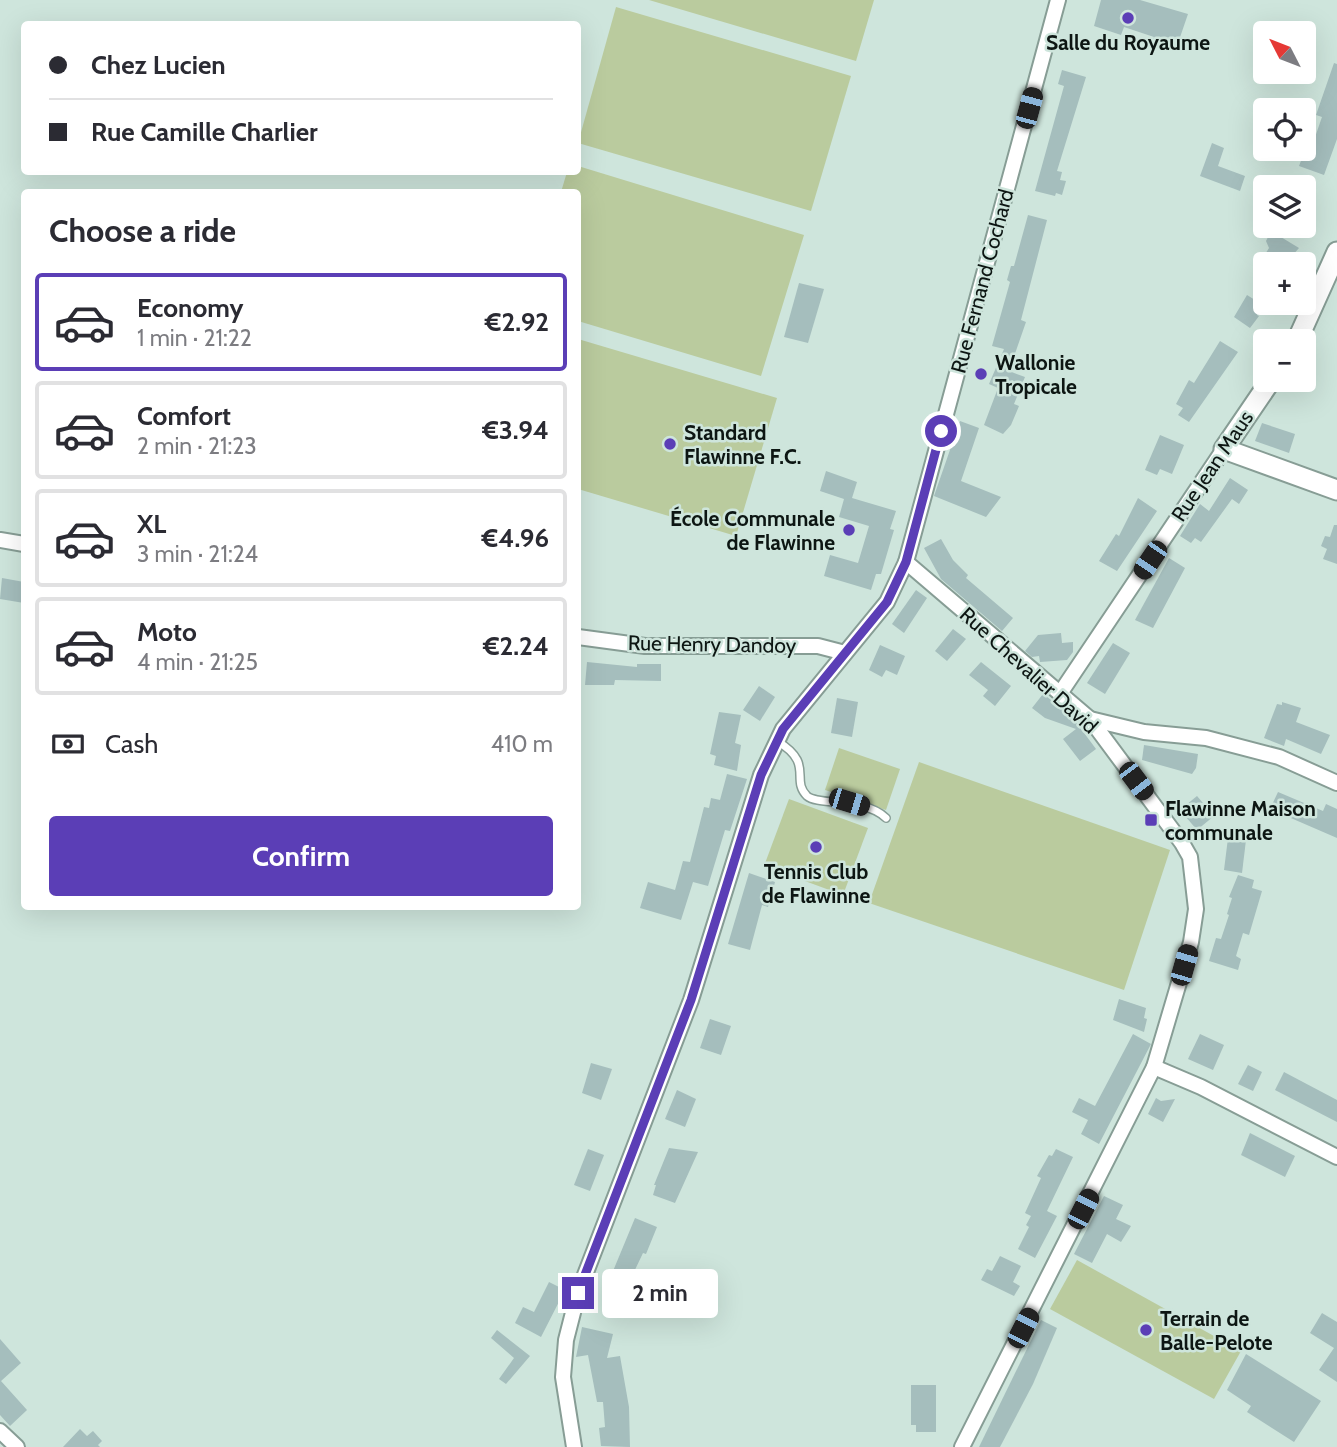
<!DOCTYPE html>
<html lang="en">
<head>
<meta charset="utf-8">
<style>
	:root { --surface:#fff; --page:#f2f2f3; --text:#2b2b33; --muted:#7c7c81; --line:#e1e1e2; --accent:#5b3eb6 }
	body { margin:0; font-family:Cabin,sans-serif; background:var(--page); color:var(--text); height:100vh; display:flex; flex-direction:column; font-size:26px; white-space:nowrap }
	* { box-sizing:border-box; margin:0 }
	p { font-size:23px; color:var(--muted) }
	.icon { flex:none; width:38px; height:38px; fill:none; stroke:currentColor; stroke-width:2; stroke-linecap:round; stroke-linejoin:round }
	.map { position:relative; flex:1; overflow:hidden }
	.details { position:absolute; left:21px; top:189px; width:560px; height:721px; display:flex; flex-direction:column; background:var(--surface); border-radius:7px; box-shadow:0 7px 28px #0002 }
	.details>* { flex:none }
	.hud { position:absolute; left:21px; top:21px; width:560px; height:154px; border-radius:7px; box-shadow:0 7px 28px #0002; display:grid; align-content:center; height:154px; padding:0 28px; background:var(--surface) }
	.needle { width:46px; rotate:312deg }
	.fabs { position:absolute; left:1253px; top:21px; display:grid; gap:14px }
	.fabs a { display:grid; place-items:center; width:63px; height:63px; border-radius:7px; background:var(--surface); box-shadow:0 7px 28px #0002; font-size:35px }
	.end { position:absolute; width:32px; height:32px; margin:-16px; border:9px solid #5b3eb6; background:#fff; box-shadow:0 0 0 4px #fff }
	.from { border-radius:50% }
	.bubble { position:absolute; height:49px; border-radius:7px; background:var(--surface); box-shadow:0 7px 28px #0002; font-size:23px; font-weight:700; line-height:49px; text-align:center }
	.car { position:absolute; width:21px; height:42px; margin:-21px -10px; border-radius:9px; box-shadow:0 0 5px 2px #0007; background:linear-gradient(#222 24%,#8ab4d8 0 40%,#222 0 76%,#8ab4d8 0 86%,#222 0) }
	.hud b { display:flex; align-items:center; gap:24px; height:66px; font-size:26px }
	.hud b+b { border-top:2px solid var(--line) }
	.hud i { width:18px; height:18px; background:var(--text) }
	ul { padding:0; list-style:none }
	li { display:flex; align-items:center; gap:21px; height:98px; margin:0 14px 10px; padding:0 14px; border:4px solid var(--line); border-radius:7px }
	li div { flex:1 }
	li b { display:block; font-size:26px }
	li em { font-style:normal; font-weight:700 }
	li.current { border-color:var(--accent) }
	li>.icon { width:63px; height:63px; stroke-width:1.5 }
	h2 { padding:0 28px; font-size:32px; line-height:84px }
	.pay { display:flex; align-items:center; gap:18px; height:77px; padding:0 28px; font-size:26px }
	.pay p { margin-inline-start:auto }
	.primary-button { display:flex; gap:14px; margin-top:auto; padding:14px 28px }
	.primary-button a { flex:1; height:80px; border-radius:7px; background:var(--accent); color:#fff; font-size:28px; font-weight:700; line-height:80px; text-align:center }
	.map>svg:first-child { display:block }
	.green { fill:#bacb9e }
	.building { fill:#a5bebd }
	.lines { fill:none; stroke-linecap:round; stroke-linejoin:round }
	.lane-casing { stroke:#879d95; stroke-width:10 }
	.street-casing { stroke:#879d95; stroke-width:18 }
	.secondary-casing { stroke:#879d95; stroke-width:23 }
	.lane { stroke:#fff; stroke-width:7 }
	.street { stroke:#fff; stroke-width:14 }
	.secondary { stroke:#fff; stroke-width:19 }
	.route { stroke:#5b3eb6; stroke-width:9 }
	.poi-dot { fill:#5b3eb6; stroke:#cee5dc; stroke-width:2.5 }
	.labels { text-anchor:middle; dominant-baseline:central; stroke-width:5; stroke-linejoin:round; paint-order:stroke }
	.poi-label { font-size:21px; font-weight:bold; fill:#0d1613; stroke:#cee5dc; text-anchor:start }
	.street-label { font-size:21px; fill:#0d1613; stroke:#cee5dc }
</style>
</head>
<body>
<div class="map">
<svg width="1337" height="1447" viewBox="0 0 1337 1447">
	<rect width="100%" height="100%" fill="#cee5dc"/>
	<g class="green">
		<path d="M649 0H874L856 61Z"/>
		<path d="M616 7 851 76 811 211 578 143Z"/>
		<path d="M578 166 804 235 761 376 578 321V192H561L567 172H578Z"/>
		<path d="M578 339 777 398 736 536 578 489Z"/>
		<path d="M839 748 900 769 886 810 825 790Z"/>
		<path d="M919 762 1170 850 1124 990 869 903Z"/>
		<path d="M789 799 868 828 843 895 764 866Z"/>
		<path d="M1077 1260 1241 1351 1214 1399 1050 1309Z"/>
	</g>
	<g class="building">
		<path d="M1101 0H1140L1188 14 1176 49 1152 42 1154 37 1124 27 1121 35 1094 26Z"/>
		<path d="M1334 63 1337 64V139L1324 175 1299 166 1304 153V140L1313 143 1322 117 1316 115Z"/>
		<path d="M1062 70 1086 77 1057 171 1062 172 1060 180 1066 181 1062 195 1056 193 1055 196 1035 191 1064 86 1058 84Z"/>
		<path d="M1212 143 1224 148 1218 166 1245 176 1240 191 1200 176Z"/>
		<path d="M1028 215 1047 220 1021 320 1026 322 1009 371 1025 377 1014 404 1019 406 1011 425 1003 434 984 425 998 388 989 384 1004 349 992 346 1010 282 1007 280 1011 266H1014Z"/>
		<path d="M1271 231 1299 248 1285 264H1259L1269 248 1266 241Z"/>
		<path d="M799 283 824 289 808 343 784 337Z"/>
		<path d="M1247 295 1263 305 1257 315 1259 316 1250 328 1234 317Z"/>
		<path d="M1220 341 1238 352 1189 422 1178 415 1183 408 1176 404 1189 380 1194 383Z"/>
		<path d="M960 421 979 428 961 481 1001 497 986 517 934 496Z"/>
		<path d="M1262 423 1295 434 1289 453 1255 441Z"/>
		<path d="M1160 435 1184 445 1172 474 1160 469 1157 475 1145 470Z"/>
		<path d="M826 471 857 482 852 498 896 511 890 529 894 530 881 574H876L871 590 824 576 830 555 858 563 869 526 839 517 844 499 820 491Z"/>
		<path d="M1230 478 1248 490 1239 504 1232 499 1201 542 1195 538 1191 543 1180 536 1200 504 1209 511Z"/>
		<path d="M1138 498 1157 511 1117 571 1099 561 1116 534 1119 536Z"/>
		<path d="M1334 525H1337V564L1323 559 1327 549 1321 546 1325 536 1330 537Z"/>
		<path d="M941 539 953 560 968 575 966 578 1013 618 1002 631 941 579 924 548Z"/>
		<path d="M1169 558 1185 568 1153 628 1135 620Z"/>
		<path d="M2 578 24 582V603L0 599Z"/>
		<path d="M916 590 927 598 904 633 892 624Z"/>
		<path d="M953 629 966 639 947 661 935 651Z"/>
		<path d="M1061 633 1062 643 1073 642V652L1067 660 1040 662 1039 656 1032 657 1025 651 1038 635Z"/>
		<path d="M1113 643 1130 653 1105 694 1087 683Z"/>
		<path d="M880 645 905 656 897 675 886 670 882 677 869 670Z"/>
		<path d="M587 662 637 667V664H661V681L615 680 614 685H585Z"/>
		<path d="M981 662 1011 686 995 706 983 696 988 690 969 675Z"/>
		<path d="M759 686 775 697 760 721 743 710Z"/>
		<path d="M1043 694 1070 714 1096 749 1080 761 1063 739 1076 729 1045 718 1032 708Z"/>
		<path d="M837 698 858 702 852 737 831 733Z"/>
		<path d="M1282 702 1301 708 1296 722 1330 735 1321 754 1286 739 1284 746 1264 738 1277 704 1282 705Z"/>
		<path d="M719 712 741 715 735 743 741 745 737 771 714 765 716 756 710 754Z"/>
		<path d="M1144 745 1198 754 1196 768 1192 774 1142 760Z"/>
		<path d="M727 774 747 779 730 831 725 830 708 886 693 882 681 920 640 908 648 882 675 890 683 861 690 862 704 807 709 808 711 798 720 800Z"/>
		<path d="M1278 792 1323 811 1326 804 1337 809V838L1270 809Z"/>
		<path d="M1197 796 1214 816 1197 830 1180 810Z"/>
		<path d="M1228 838 1246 840 1242 873 1224 870Z"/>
		<path d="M749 873 775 882 768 907 762 905 750 950 728 944Z"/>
		<path d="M1238 875 1254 880 1252 888 1262 891 1249 935 1243 933 1236 956 1241 959 1238 970 1209 961 1216 938 1221 939 1229 915 1227 914 1232 898 1229 897Z"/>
		<path d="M1119 999 1146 1008 1144 1018 1147 1019 1144 1032 1113 1020Z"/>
		<path d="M710 1019 731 1026 721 1055 700 1048Z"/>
		<path d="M1133 1034 1151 1044 1099 1144 1081 1134 1088 1120 1072 1112 1079 1098 1095 1106Z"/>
		<path d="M1200 1034 1224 1045 1213 1070 1188 1059Z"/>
		<path d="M591 1063 612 1069 601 1100 582 1093Z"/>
		<path d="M1248 1065 1262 1072 1253 1091 1238 1084Z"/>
		<path d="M1284 1072 1337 1100V1122L1275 1090Z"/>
		<path d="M677 1090 696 1099 685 1127 665 1119Z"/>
		<path d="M1156 1098 1161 1101 1175 1099 1163 1122 1148 1114Z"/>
		<path d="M1250 1133 1295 1156 1285 1177 1241 1155Z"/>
		<path d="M669 1148 698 1152 675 1203 653 1195 656 1185H654Z"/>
		<path d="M588 1149 604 1155 590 1191 574 1185Z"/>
		<path d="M1056 1149 1073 1157 1047 1211 1057 1216 1035 1258 1018 1249 1029 1227 1026 1225 1031 1216 1025 1213 1041 1178 1037 1176 1049 1155 1052 1156Z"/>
		<path d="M1104 1196 1123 1205 1116 1219 1131 1226 1121 1242 1107 1234 1092 1263 1074 1254Z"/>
		<path d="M635 1218 657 1227 646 1254 643 1253 623 1295 606 1288Z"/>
		<path d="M1000 1256 1021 1266 1013 1282 1020 1286 1014 1296 981 1280 987 1269 992 1271Z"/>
		<path d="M549 1282 565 1290 541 1337 515 1323 523 1307 534 1312Z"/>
		<path d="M1322 1313 1337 1322V1382L1319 1370 1334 1348 1310 1333Z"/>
		<path d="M1041 1320 1057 1328 1033 1384 1000 1447H979Z"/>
		<path d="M582 1327 613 1334 607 1358 620 1356 629 1407 630 1447 601 1446 599 1428 605 1427 603 1402H597L588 1355 576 1357Z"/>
		<path d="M497 1330 530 1356 506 1384 499 1379 514 1358 491 1338Z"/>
		<path d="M0 1339 21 1363 1 1381 27 1410 10 1426 0 1415Z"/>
		<path d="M1246 1354 1321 1401 1294 1442 1247 1412 1251 1406 1227 1390Z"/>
		<path d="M911 1385H936V1432H916V1425H911Z"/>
		<path d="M80 1429 87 1436 93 1431 102 1441 98 1445 100 1447H63Z"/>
	</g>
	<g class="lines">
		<defs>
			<path id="lane" d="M777 741C815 764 790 779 807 796 818 806 864 797 886 818"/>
			<g id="street">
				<path d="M0 540 24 544"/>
				<path d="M906 562 1090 719 1182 843 1190 857 1196 909 1191 942 1154 1067 962 1447"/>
				<path d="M578 637 645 646H818L845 653"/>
				<path d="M1061 692 1224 449"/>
				<path d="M1090 719 1144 732 1206 738 1279 757 1337 783"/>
				<path d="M1154 1067 1201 1087 1337 1157"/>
				<path d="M0 1431 17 1447"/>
				<path d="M574 1447 563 1377 566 1340 578 1293 691 1000 761 775 783 729 887 602 906 562 1058 0"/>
			</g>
			<g id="secondary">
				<path d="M1297 341 1337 252"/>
				<path d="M1271 380 1224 449 1337 490"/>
			</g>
		</defs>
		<use href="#lane" class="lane-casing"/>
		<use href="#street" class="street-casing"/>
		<use href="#secondary" class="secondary-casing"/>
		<use href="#lane" class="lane"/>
		<use href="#street" class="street"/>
		<use href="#secondary" class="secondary"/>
	</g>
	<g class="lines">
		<path class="route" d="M578 1293 691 1000 761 775 783 729 887 602 906 562 941 431"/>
	</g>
	<g class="poi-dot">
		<circle cx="1128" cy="18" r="7"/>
		<circle cx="981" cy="374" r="7"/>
		<circle cx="670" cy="444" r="7"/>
		<circle cx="849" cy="530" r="7"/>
		<rect x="1144" y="813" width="14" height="14" rx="3.5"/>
		<circle cx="816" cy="847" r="7"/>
		<circle cx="1146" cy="1330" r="7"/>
	</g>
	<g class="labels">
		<g class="poi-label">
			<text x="1128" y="42" text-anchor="middle">Salle du Royaume</text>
			<text x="995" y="362">Wallonie<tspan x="995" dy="24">Tropicale</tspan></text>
			<text x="684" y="432">Standard<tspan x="684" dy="24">Flawinne F.C.</tspan></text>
			<text x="835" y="518" text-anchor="end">École Communale<tspan x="835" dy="24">de Flawinne</tspan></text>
			<text x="1165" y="808">Flawinne Maison<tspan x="1165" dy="24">communale</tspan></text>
			<text x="816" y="871" text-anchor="middle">Tennis Club<tspan x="816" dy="24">de Flawinne</tspan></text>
			<text x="1160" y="1318">Terrain de<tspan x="1160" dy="24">Balle-Pelote</tspan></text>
		</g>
		<g class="street-label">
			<text transform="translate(982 281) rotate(-75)">Rue Fernand Cochard</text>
			<text transform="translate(1212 466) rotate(-56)">Rue Jean Maus</text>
			<text transform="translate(712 644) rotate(1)">Rue Henry Dandoy</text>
			<text transform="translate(1029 670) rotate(42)">Rue Chevalier David</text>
		</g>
	</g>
</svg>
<div class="fabs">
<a><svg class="needle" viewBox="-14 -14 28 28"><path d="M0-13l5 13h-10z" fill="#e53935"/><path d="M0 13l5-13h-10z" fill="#7c7c81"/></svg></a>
<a><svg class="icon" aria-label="locate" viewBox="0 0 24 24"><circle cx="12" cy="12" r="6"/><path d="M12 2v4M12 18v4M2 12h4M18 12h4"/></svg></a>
<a><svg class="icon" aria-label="layers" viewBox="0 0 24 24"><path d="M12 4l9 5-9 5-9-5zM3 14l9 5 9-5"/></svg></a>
<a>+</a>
<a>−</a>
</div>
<i class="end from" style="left:941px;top:431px"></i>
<i class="end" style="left:578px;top:1293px"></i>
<div class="bubble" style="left:602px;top:1269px;width:116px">2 min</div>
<i class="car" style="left:1029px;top:108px;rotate:15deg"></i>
<i class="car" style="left:1150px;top:560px;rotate:214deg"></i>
<i class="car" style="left:1136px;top:781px;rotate:143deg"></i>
<i class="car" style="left:849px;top:802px;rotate:107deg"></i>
<i class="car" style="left:1184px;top:965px;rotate:16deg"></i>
<i class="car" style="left:1083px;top:1209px;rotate:27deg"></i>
<i class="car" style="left:1023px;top:1328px;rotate:27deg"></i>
<div class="hud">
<b><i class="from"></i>Chez Lucien</b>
<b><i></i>Rue Camille Charlier</b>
</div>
<section class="details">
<h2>Choose a ride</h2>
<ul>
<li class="current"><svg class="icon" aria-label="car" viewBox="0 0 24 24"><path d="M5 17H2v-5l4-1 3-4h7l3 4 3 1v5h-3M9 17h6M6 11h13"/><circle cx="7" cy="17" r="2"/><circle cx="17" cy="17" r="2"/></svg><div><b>Economy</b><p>1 min · 21:22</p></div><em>€2.92</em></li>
<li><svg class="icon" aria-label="car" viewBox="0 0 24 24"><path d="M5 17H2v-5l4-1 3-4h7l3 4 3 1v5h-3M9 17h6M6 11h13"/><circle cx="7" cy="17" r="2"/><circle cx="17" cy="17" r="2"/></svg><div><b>Comfort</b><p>2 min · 21:23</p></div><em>€3.94</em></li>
<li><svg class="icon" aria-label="car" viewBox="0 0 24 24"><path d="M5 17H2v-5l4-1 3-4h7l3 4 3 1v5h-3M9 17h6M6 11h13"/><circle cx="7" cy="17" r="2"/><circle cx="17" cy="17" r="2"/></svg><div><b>XL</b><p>3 min · 21:24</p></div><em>€4.96</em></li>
<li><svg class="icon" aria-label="car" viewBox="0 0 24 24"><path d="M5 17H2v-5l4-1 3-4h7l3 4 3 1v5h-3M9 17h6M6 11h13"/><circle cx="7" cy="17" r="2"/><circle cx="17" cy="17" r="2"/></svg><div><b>Moto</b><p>4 min · 21:25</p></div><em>€2.24</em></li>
</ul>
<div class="pay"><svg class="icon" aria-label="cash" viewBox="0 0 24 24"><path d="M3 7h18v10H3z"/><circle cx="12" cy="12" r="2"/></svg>Cash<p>410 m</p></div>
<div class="primary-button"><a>Confirm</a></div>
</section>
</div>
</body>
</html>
